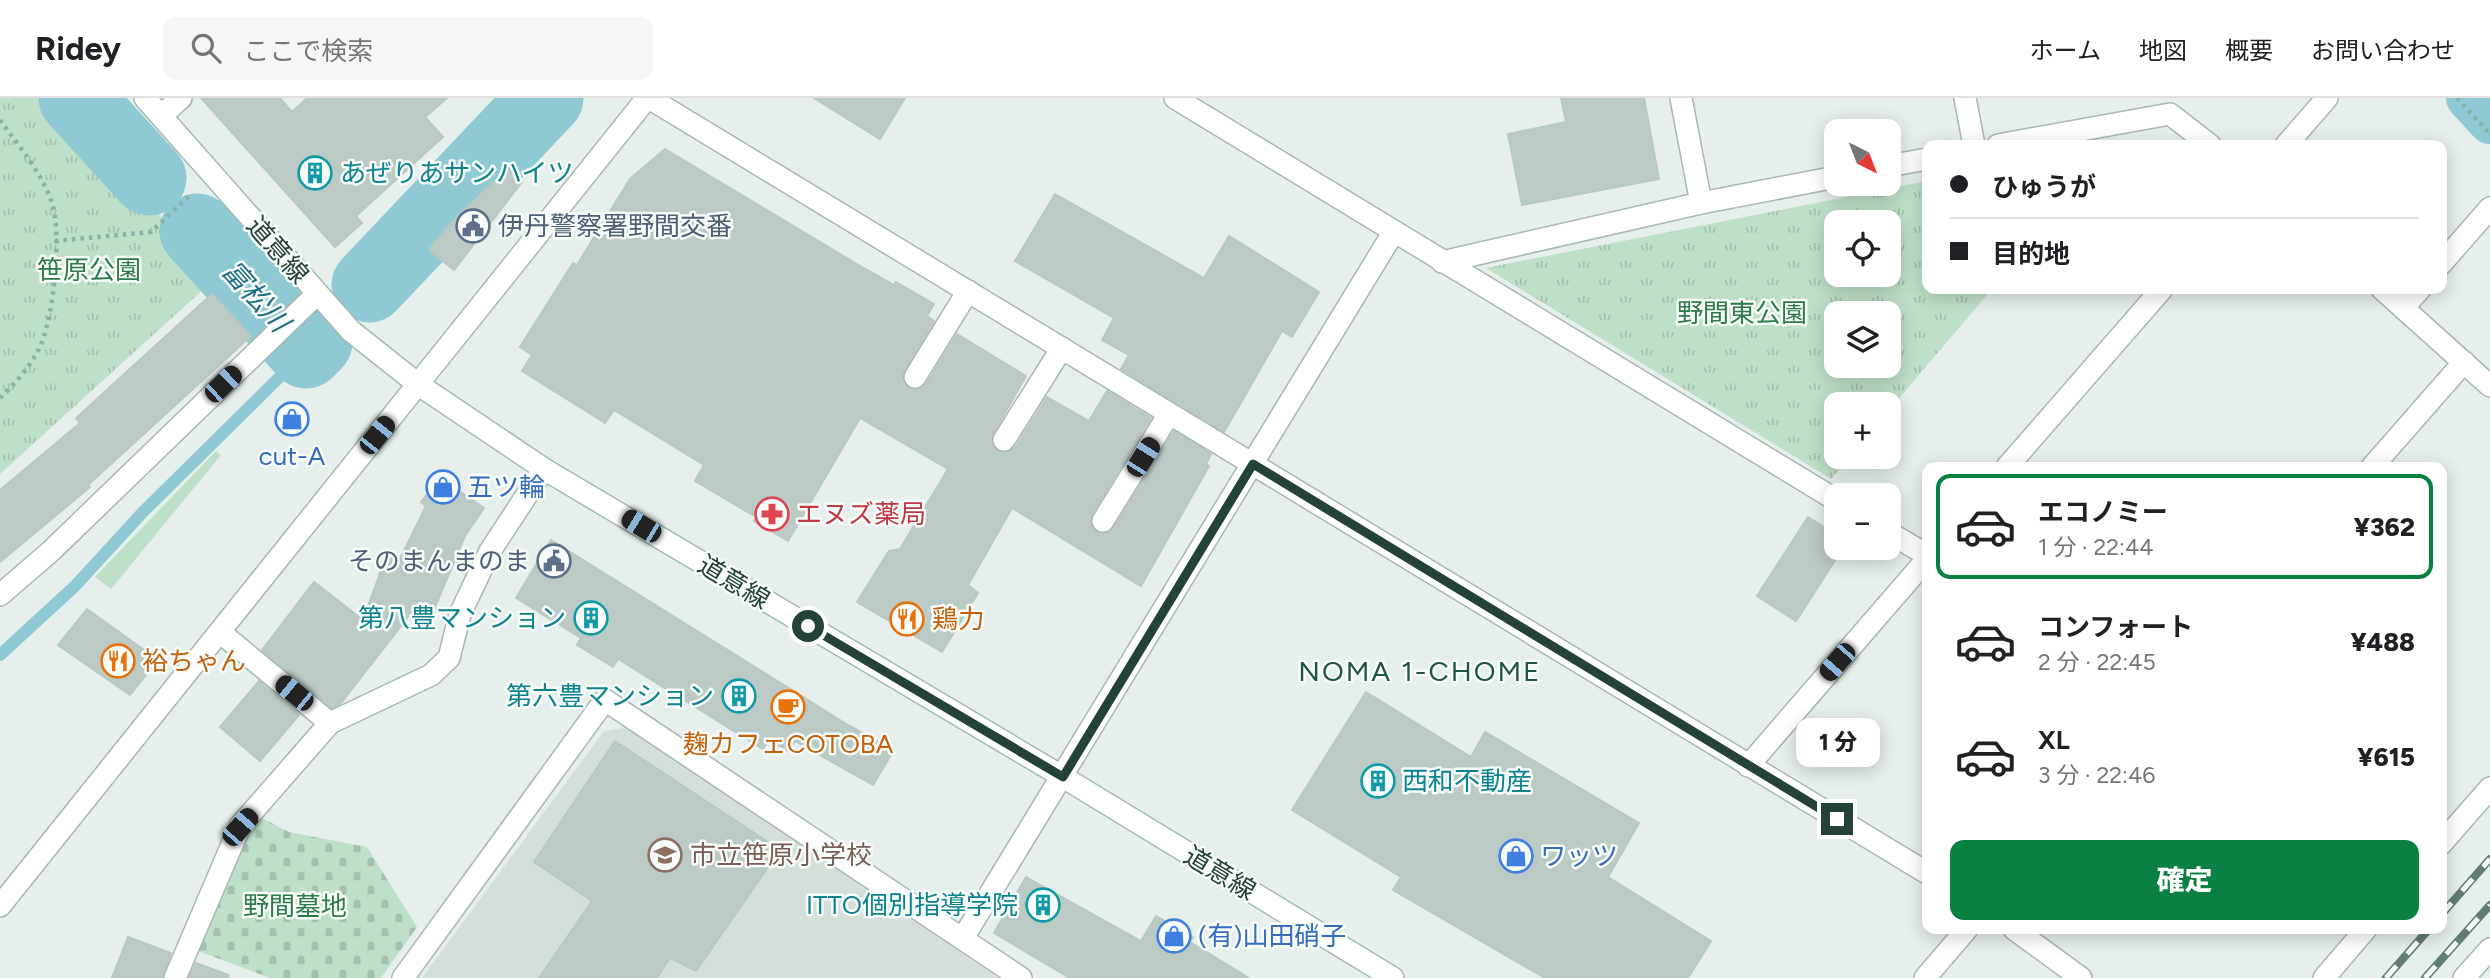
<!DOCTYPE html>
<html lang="ja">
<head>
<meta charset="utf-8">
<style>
	:root { --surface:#fff; --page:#f6f6f6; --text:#202124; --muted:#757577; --line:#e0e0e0; --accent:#0b8043 }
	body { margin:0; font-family:Figtree,"Noto Sans JP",sans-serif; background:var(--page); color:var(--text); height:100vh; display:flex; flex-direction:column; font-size:26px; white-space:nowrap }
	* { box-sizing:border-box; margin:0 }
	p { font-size:23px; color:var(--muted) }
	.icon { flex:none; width:38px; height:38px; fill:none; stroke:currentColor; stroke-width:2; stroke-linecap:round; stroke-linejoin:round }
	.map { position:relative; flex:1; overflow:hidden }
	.details { position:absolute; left:1922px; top:364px; width:525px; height:472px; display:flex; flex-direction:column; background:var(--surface); border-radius:14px; box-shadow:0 4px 18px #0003 }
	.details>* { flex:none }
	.top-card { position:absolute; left:1922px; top:42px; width:525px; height:154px; border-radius:14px; box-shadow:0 4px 18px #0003; display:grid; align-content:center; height:154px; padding:0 28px; background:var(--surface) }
	.needle { width:46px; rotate:138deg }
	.tools { position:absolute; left:1824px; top:21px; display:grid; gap:14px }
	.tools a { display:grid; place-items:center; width:77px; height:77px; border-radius:14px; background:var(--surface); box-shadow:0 4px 18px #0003; font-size:35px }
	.end { position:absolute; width:32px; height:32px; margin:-16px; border:9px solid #24423a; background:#fff; box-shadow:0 0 0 4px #fff }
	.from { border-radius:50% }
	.bubble { position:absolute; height:49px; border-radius:14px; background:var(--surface); box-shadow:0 4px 18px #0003; font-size:23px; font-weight:800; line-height:49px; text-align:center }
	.car { position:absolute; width:21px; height:42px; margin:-21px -10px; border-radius:9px; box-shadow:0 0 5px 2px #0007; background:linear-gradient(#222 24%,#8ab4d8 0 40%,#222 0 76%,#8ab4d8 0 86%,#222 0) }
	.top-card b { display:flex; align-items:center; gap:24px; height:66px; font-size:26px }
	.top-card b+b { border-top:2px solid var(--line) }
	.top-card i { width:18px; height:18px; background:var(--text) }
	ul { padding:12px 0 0; list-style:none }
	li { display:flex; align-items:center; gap:21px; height:105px; margin:0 14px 10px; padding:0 14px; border:4px solid transparent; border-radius:14px }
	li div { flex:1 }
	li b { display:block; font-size:26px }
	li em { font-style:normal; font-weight:800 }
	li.active { border-color:var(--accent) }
	li>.icon { width:63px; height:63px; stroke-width:1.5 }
	.action { display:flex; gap:14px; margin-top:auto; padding:14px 28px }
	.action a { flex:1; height:80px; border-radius:14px; background:var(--accent); color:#fff; font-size:28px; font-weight:800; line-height:80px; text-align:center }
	header { display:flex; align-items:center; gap:42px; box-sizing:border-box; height:98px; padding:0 35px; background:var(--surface); border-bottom:2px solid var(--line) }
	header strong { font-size:33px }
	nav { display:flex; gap:38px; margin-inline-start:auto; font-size:24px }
	.search { width:490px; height:63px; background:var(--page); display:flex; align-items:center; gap:18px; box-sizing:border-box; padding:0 24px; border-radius:14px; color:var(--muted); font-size:26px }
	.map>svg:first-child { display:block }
	.built { fill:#d4dfda }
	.cemetery { fill:url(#cemetery-stones) }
	.park { fill:url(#park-tufts); fill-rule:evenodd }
	.garden { fill:#bfe0c8 }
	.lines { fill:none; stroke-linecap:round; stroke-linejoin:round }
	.stream { stroke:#8ec9d4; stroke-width:12 }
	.canal { stroke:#8ec9d4; stroke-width:44 }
	.river { stroke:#8ec9d4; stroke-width:75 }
	.building { fill:#bbcac4; stroke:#b8c9c2; stroke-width:2 }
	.lane-casing { stroke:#a8b8b2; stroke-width:24 }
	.street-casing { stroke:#a8b8b2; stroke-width:24 }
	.secondary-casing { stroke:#a4bbb3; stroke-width:24 }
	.path { stroke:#86b3a5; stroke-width:4.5; stroke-dasharray:3.5 5; stroke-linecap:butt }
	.lane { stroke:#fff; stroke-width:21 }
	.street { stroke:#fff; stroke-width:21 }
	.secondary { stroke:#fff; stroke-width:21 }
	.rail-casing { stroke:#5f7d75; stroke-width:8 }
	.rail { stroke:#f7fbf9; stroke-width:5; stroke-dasharray:16; stroke-linecap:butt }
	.route { stroke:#24423a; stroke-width:9 }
	.labels { text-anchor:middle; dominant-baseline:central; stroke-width:5; stroke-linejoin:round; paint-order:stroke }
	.culture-label { font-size:26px; fill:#0d838f; stroke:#f7fbf9; text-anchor:end }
	.service-label { font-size:26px; fill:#4e5e75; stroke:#f7fbf9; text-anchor:start }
	.street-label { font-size:26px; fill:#24423a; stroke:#f7fbf9 }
	.park-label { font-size:26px; fill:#2d7a4b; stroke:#f7fbf9 }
	.shop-label { font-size:26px; fill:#366cbe; stroke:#f7fbf9; text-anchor:start }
	.health-label { font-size:26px; fill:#be3a42; stroke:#f7fbf9; text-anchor:start }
	.food-label { font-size:26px; fill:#c56008; stroke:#f7fbf9; text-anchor:start }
	.education-label { font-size:26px; fill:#785e54; stroke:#f7fbf9; text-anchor:start }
	.water-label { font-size:28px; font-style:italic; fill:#1c6f80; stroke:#f7fbf9 }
	.neighbourhood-label { font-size:28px; letter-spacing:2px; fill:#1f5548; stroke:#f7fbf9 }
</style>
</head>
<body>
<header>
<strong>Ridey</strong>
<div class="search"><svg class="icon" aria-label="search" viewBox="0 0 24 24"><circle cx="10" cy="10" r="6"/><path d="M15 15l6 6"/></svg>ここで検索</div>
<nav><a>ホーム</a><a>地図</a><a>概要</a><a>お問い合わせ</a></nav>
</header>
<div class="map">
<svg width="2490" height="880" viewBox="0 0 2490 880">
	<defs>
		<pattern id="cemetery-stones" width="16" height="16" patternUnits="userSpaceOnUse" patternTransform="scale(1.75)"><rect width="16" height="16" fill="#bfe0c8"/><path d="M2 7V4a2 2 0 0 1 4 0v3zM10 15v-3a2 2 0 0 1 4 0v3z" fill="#a4c1ad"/></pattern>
		<pattern id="park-tufts" width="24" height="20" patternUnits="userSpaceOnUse" patternTransform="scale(1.75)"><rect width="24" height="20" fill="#bfe0c8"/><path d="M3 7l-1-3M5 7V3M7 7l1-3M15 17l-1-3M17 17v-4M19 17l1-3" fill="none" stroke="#a4c1ad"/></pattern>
	</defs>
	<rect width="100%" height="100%" fill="#e6efeb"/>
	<path class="built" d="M630 629 998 880H422L604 633Z"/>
	<path class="cemetery" d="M254 716 289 734 367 749 417 829 381 880H270L193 851Z"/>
	<g class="park">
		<path d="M0 0H54L206 168 207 188 0 376Z"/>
		<path d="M1927 83V191H1992L1888 313V306H1836V359H1850L1831 381 1486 170ZM1836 124H1888V177H1836ZM1836 215H1888V268H1836Z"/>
	</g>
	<path class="garden" d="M216 353 221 357 111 491 95 479Z"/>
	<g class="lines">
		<path class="stream" d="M0 557 75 488 143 414 306 253"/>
		<path class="canal" d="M2468 0 2490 24"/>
		<g class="river">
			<path d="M76 0 149 80"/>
			<path d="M197 133 306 253 315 244"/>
			<path d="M369 187 546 0"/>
		</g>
	</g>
	<g class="building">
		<path d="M201 0H280L292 14 307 0H447L425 19 443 39 356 118 362 125 335 149Z"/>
		<path d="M814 0H905L880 41Z"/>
		<path d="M1561 0H1644L1659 81 1522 107 1508 36 1566 24Z"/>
		<path d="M665 51 855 165 894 187 896 184 934 206 927 218 934 223 904 273 902 279 908 290 915 292 926 286 957 236 1026 278 993 336 992 347 998 353 1004 355 1015 350 1047 299 1089 323 1107 293 1151 320 1092 416 1091 429 1097 434 1109 435 1114 430 1174 333 1211 356 1206 366 1209 368 1141 488 1012 410 968 487 978 495 942 554 857 504 889 453 900 451 948 371 860 320 788 443 754 423 756 419 695 383 704 367 614 312 605 325 522 273 532 257 520 249 573 165 577 167 630 81Z"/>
		<path d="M507 71 522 84 454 172 429 152 448 128Z"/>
		<path d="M1055 96 1204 180 1229 138 1319 194 1292 239 1282 233 1224 334 1121 271 1129 257 1102 242 1114 220 1015 163Z"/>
		<path d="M212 196 251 238 88 387 90 389 0 464V392L80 325 76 320Z"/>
		<path d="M440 380 484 410 465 438 430 521 412 514 341 605 332 610 262 552 314 484 363 522 386 459 399 463 426 408 421 404Z"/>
		<path d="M1808 419 1836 437V450H1843L1796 523 1757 498Z"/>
		<path d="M551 442 848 627 894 652 873 687 795 643 788 653 769 641 763 651 618 561 613 569 577 547 581 540 516 500Z"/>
		<path d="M87 511 158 562 130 597 58 547Z"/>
		<path d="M259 583 299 617 260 663 220 629Z"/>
		<path d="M1366 594 1471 659 1485 634 1639 725 1608 779 1711 843 1688 880H1545L1393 792 1401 779 1292 712Z"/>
		<path d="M615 643 780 752 696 873 670 860 657 880H539L592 803 534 764Z"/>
		<path d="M1026 779 1141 843 1156 818 1193 839 1190 844 1249 880H1070L994 835Z"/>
		<path d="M128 839 171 855 162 880H112Z"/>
		<path d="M196 865 229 877 228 880H189Z"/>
	</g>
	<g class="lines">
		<defs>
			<g id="lane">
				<path d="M915 279 968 193"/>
				<path d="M1004 342 1062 250"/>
				<path d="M0 497 51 453 317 196"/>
			</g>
			<g id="street">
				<path d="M649 0 1927 775"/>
				<path d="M1175 0 1836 402"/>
				<path d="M1681 0 1701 105"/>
				<path d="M1965 0 1974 47"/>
				<path d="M161 18 181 0"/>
				<path d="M1998 47 2170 16 2210 47"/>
				<path d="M2286 47 2327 0"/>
				<path d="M1888 68 1927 61"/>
				<path d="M1442 164 1701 105 1836 79"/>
				<path d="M2441 166 2490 110"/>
				<path d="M2382 191 2490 288"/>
				<path d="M2404 209 2420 191"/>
				<path d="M2007 369 2162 191"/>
				<path d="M2372 369 2464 264"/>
				<path d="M1103 423 1169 316"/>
				<path d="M1888 434 1927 457"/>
				<path d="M221 535 330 625"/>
				<path d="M1748 668 1927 461"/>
				<path d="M2441 746 2490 690"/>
				<path d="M0 808 647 0"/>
				<path d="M2014 831 2081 880"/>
				<path d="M963 840 1393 135"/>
				<path d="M175 880 240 728 330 625 431 577 449 560 460 516 490 453 544 371"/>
				<path d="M403 880 605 602 1021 880"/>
				<path d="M1925 880 1967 831"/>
				<path d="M2324 880 2366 831"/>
				<path d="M2464 880 2490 851"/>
			</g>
			<path id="secondary" d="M145 0 351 233 419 287 544 371 1063 679 1393 880"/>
		</defs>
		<use href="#lane" class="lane-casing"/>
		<use href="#street" class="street-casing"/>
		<use href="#secondary" class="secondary-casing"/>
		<g class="path">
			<path d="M2457 0 2490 36"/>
			<path d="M0 22C18 47 42 75 52 105 62 136 54 213 42 244 34 264 16 285 0 300"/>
			<path d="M55 143 151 134 189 98"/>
		</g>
		<use href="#lane" class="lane"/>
		<use href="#street" class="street"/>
		<use href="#secondary" class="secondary"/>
		<defs>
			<g id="rail">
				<path d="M2441 817 2490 761"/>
				<path d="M2386 880 2429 831"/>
				<path d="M2425 880 2490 807"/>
			</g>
		</defs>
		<use href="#rail" class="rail-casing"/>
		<use href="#rail" class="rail"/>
	</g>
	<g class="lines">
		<path class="route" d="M808 528 1063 679 1253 366 1837 721"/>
	</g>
	<defs>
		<symbol id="building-ring" viewBox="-11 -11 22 22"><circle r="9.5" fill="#f7fbf9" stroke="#0f9aa8" stroke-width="1.5"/><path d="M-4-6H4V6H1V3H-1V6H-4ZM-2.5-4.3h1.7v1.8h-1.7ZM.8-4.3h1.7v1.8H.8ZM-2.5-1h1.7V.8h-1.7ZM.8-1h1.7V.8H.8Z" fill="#0f9aa8"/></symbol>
		<symbol id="civic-ring" viewBox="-11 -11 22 22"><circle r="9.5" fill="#f7fbf9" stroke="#5c6f8a" stroke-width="1.5"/><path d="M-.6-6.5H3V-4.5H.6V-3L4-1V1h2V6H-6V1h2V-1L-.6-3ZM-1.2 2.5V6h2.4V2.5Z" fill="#5c6f8a"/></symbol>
		<symbol id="shop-ring" viewBox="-11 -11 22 22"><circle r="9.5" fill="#f7fbf9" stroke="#3f7fe0" stroke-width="1.5"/><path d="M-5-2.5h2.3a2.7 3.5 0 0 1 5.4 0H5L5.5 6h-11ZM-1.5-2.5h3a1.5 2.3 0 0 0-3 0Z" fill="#3f7fe0"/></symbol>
		<symbol id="pharmacy-ring" viewBox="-11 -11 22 22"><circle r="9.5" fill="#f7fbf9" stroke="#e0444e" stroke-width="1.5"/><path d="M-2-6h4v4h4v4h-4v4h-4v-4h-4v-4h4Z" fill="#e0444e"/></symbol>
		<symbol id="restaurant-ring" viewBox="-11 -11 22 22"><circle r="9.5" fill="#f7fbf9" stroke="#e8710a" stroke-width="1.5"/><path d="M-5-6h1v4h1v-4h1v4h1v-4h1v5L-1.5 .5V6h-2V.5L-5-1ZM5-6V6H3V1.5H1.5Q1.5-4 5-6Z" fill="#e8710a"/></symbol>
		<symbol id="cafe-ring" viewBox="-11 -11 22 22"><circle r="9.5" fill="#f7fbf9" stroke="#e8710a" stroke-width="1.5"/><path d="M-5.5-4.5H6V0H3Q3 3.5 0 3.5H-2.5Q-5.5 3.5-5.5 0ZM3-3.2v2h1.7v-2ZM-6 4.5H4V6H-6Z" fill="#e8710a"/></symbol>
		<symbol id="school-ring" viewBox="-11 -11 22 22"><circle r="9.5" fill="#f7fbf9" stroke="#8d6e63" stroke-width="1.5"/><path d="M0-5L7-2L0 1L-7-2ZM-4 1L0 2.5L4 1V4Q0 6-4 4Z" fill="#8d6e63"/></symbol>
	</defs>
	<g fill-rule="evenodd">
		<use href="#building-ring" x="296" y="56" width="38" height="38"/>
		<use href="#civic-ring" x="454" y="109" width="38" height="38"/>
		<use href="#shop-ring" x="273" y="302" width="38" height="38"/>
		<use href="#shop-ring" x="424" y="370" width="38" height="38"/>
		<use href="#pharmacy-ring" x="753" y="397" width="38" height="38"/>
		<use href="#civic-ring" x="535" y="444" width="38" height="38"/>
		<use href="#building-ring" x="572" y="501" width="38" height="38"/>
		<use href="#restaurant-ring" x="888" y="502" width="38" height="38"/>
		<use href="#restaurant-ring" x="99" y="544" width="38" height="38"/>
		<use href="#building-ring" x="720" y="579" width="38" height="38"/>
		<use href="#cafe-ring" x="769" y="590" width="38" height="38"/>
		<use href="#building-ring" x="1359" y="664" width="38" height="38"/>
		<use href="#school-ring" x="646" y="738" width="38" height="38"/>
		<use href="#shop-ring" x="1497" y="739" width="38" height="38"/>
		<use href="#building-ring" x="1024" y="788" width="38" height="38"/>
		<use href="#shop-ring" x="1155" y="819" width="38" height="38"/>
	</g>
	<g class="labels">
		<g class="culture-label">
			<text x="340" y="75" text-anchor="start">あぜりあサンハイツ</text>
			<text x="566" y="520">第八豊マンション</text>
			<text x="714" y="598">第六豊マンション</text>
			<text x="1402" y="683" text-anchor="start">西和不動産</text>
			<text x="1018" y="807">ITTO個別指導学院</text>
		</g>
		<g class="service-label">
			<text x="498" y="128">伊丹警察署野間交番</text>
			<text x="530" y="463" text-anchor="end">そのまんまのま</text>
		</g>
		<g class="street-label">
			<text transform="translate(278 152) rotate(49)">道意線</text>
			<text transform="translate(734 484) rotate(31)">道意線</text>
			<text transform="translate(1220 775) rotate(31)">道意線</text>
		</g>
		<g class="park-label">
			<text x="89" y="172">笹原公園</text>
			<text x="1742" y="215">野間東公園</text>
			<text x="295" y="808">野間墓地</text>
		</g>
		<g class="shop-label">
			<text x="292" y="358" text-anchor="middle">cut-A</text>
			<text x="467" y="389">五ツ輪</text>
			<text x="1540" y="758">ワッツ</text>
			<text x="1198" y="838">(有)山田硝子</text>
		</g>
		<g class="health-label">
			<text x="796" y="416">エヌズ薬局</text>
		</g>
		<g class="food-label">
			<text x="932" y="521">鶏力</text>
			<text x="142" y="563">裕ちゃん</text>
			<text x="788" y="646" text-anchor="middle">麹カフェCOTOBA</text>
		</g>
		<g class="education-label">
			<text x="690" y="757">市立笹原小学校</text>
		</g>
		<g class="water-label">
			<text transform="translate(256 198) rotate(48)">富松川</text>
		</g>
		<g class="neighbourhood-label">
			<text x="1420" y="573">NOMA 1-CHOME</text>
		</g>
	</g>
</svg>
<div class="tools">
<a><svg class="needle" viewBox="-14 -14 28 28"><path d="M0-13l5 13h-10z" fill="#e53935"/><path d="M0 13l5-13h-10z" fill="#757577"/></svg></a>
<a><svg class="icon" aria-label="locate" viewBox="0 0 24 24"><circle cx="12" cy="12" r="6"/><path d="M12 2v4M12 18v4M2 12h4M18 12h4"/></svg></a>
<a><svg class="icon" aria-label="layers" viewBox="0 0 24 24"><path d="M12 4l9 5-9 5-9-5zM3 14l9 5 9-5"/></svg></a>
<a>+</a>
<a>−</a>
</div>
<i class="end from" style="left:808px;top:528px"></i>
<i class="end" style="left:1837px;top:721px"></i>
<div class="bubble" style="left:1796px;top:620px;width:84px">1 分</div>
<i class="car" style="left:223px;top:286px;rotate:46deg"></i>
<i class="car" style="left:377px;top:337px;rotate:39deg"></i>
<i class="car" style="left:1143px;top:359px;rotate:32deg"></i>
<i class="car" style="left:641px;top:428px;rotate:301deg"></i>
<i class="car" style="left:1837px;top:564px;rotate:221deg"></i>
<i class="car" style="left:294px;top:595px;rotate:309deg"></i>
<i class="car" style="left:240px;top:729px;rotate:41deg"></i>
<div class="top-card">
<b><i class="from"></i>ひゅうが</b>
<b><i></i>目的地</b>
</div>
<section class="details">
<ul>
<li class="active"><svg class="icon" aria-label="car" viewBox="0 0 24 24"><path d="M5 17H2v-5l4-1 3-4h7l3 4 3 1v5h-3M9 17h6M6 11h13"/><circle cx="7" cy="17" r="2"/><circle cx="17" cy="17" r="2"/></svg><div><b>エコノミー</b><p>1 分 · 22:44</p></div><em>¥362</em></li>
<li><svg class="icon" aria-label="car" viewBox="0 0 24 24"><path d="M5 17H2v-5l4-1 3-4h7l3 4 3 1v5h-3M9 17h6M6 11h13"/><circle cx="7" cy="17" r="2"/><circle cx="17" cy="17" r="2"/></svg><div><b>コンフォート</b><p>2 分 · 22:45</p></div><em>¥488</em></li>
<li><svg class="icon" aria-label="car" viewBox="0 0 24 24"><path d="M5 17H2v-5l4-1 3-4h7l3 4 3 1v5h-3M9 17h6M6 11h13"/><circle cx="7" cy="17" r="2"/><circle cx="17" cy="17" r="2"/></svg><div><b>XL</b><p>3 分 · 22:46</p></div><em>¥615</em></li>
</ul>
<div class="action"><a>確定</a></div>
</section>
</div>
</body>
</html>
